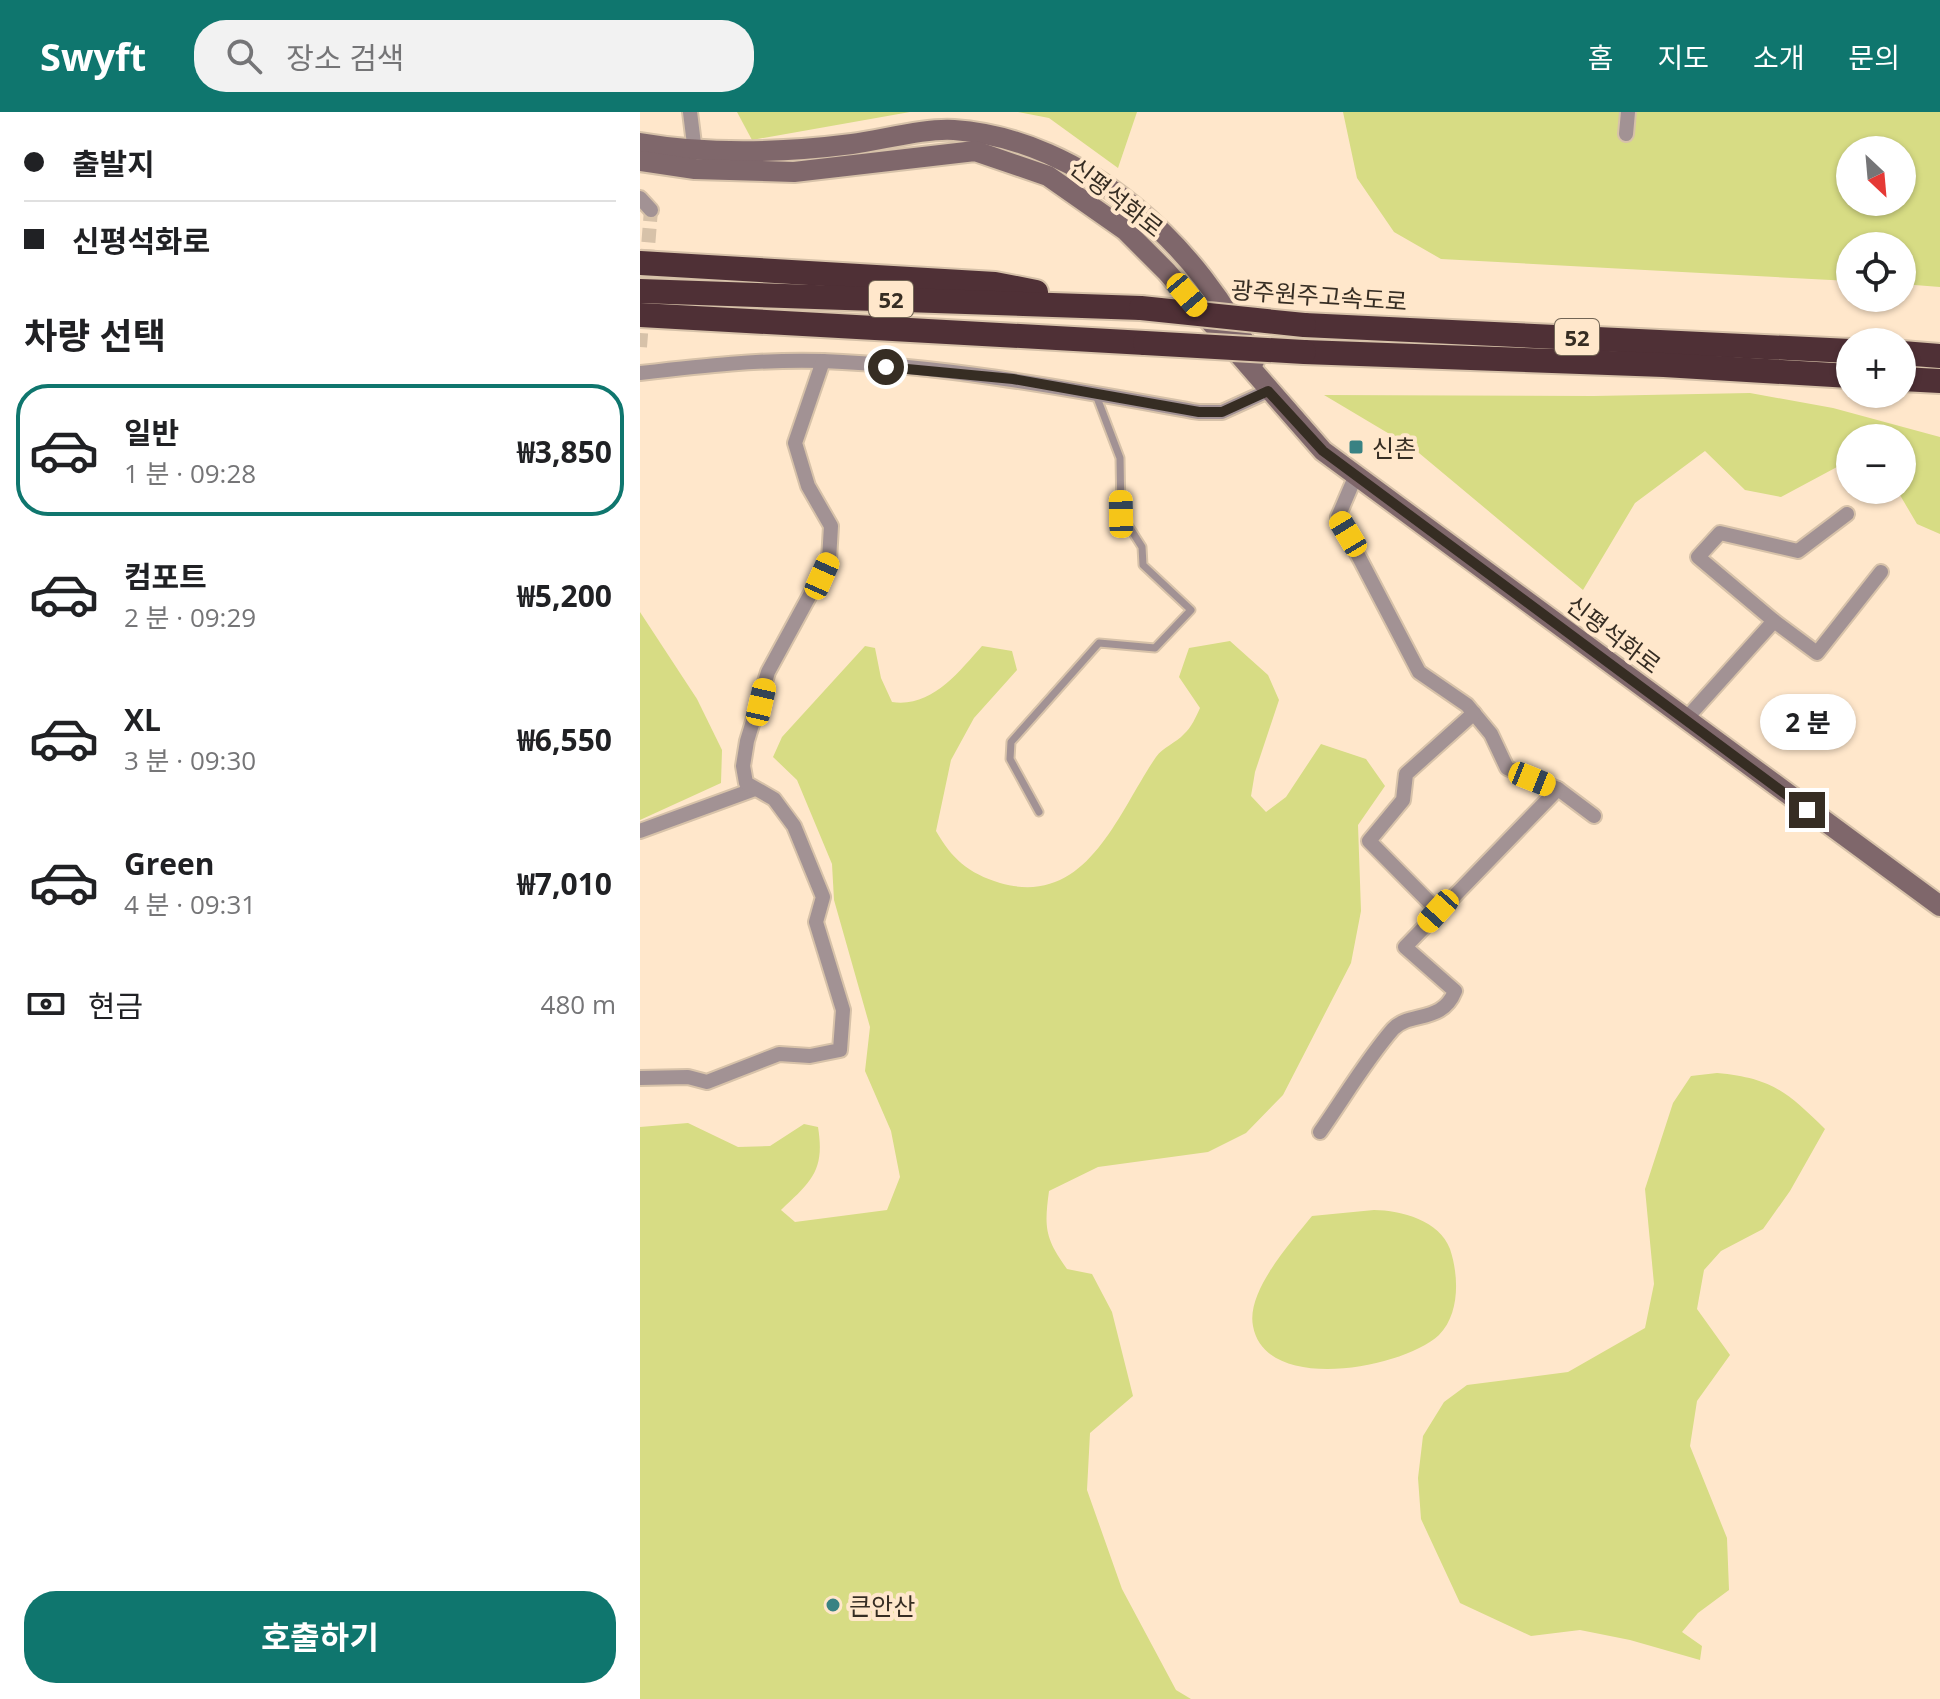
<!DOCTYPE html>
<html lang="ko">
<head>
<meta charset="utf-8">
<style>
	:root { --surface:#fff; --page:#f2f2f2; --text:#202124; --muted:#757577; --line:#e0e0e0; --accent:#0f766e }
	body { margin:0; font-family:"Open Sans","Noto Sans KR",sans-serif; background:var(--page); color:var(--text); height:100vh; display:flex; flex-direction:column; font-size:30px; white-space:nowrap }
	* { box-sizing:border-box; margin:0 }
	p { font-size:26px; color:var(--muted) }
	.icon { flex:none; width:44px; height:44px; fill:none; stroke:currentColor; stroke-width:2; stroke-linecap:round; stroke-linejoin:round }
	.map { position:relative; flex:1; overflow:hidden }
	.panel { display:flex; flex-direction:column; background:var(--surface); width:640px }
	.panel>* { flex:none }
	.hud { display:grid; align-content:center; height:176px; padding:0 24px; background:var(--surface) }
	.needle { width:52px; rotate:154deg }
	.buttons { position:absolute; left:1196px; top:24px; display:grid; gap:16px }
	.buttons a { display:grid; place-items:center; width:80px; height:80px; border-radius:50%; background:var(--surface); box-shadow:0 2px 6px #0004; font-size:40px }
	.end { position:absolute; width:36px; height:36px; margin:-18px; border:10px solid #362d23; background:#fff; box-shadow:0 0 0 4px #fff }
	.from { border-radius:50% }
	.bubble { position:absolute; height:56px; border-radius:28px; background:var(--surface); box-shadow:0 2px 6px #0004; font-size:26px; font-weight:700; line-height:56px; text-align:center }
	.car { position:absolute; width:24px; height:48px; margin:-24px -12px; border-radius:10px; box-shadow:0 0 6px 2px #0007; background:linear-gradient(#f5c518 24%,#345 0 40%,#f5c518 0 76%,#345 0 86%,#f5c518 0) }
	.hud b { display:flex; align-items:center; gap:28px; height:76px; font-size:30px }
	.hud b+b { border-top:2px solid var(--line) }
	.hud i { width:20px; height:20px; background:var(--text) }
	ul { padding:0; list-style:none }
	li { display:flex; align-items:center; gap:24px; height:132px; margin:0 16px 12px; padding:0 8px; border:4px solid transparent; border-radius:32px }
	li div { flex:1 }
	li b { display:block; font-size:30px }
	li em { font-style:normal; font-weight:700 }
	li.on { border-color:var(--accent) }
	li>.icon { width:72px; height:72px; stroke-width:1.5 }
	h2 { padding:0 24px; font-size:36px; line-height:96px }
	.pay { display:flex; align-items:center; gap:20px; height:88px; padding:0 24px; font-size:30px }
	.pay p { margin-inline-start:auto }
	.cta { display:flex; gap:16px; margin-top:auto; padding:16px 24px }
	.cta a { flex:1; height:92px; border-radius:32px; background:var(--accent); color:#fff; font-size:32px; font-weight:700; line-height:92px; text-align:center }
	header { display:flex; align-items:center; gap:48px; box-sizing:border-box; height:112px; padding:0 40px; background:var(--accent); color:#fff }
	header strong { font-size:38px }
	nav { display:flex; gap:44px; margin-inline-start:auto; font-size:28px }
	.search { width:560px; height:72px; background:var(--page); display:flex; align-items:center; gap:20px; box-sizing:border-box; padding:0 28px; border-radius:32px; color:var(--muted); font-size:30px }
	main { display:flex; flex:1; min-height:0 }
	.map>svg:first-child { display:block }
	.green { fill:#d7dc84; fill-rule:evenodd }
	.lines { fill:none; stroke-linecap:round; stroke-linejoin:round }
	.minor-tunnel { stroke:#d7c2a9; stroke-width:14; stroke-dasharray:14 7; stroke-linecap:butt }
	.service-casing { stroke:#d7c2a9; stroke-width:11 }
	.minor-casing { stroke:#d7c2a9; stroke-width:18 }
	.secondary-casing { stroke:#d7c2a9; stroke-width:24 }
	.motorway-casing { stroke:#d7c2a9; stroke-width:28 }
	.service { stroke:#a29294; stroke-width:7 }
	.minor { stroke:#a29294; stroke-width:14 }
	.secondary { stroke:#7f676b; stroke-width:20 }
	.motorway { stroke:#4f3036; stroke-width:24 }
	.motorway-bridge-casing { stroke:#d7c2a9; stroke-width:28; stroke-linecap:butt }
	.motorway-bridge { stroke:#4f3036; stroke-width:24 }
	.route { stroke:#362d23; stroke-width:10 }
	.poi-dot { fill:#398283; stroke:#ffe7cb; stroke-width:3 }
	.labels { text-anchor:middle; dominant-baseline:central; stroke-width:8; stroke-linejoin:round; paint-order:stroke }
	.shield { fill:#ffe7cb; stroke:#726555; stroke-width:2 }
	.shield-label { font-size:22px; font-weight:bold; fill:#362d23 }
	.street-label { font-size:24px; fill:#362d23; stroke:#ffe7cb }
	.poi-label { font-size:24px; fill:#362d23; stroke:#ffe7cb; text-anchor:start }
</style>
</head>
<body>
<header>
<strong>Swyft</strong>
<div class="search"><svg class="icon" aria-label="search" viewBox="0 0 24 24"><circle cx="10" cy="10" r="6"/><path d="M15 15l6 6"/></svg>장소 검색</div>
<nav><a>홈</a><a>지도</a><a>소개</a><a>문의</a></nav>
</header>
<main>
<section class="panel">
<div class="hud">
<b><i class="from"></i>출발지</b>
<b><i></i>신평석화로</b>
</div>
<h2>차량 선택</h2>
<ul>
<li class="on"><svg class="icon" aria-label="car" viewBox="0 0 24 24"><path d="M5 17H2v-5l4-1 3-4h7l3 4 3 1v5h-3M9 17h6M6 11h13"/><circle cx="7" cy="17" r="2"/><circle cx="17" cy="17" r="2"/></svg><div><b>일반</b><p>1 분 · 09:28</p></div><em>₩3,850</em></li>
<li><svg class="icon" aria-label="car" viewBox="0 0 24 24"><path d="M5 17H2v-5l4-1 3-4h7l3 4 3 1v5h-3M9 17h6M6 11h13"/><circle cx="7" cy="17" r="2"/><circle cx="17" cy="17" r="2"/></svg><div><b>컴포트</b><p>2 분 · 09:29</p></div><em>₩5,200</em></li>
<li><svg class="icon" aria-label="car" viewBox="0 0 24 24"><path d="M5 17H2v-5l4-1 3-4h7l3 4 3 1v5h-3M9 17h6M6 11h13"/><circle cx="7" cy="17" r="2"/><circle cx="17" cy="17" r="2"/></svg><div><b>XL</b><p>3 분 · 09:30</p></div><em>₩6,550</em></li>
<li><svg class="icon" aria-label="car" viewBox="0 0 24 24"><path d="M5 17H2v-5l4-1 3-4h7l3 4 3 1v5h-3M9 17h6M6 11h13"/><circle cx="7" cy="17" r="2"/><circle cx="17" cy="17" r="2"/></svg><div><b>Green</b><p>4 분 · 09:31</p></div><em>₩7,010</em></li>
</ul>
<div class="pay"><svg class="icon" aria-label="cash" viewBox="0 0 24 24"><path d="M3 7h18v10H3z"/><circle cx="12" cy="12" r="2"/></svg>현금<p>480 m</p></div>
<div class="cta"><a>호출하기</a></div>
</section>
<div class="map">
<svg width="1300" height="1587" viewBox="0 0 1300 1587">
	<rect width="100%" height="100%" fill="#ffe7cb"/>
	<g class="green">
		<path d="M97 0H270L112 28Z"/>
		<path d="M378 0H497L478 56 409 6Z"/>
		<path d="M703 0H1300V175L1262 172V134H1210V169L801 147 754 120 717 66ZM1210 38H1262V90H1210Z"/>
		<path d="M1110 281 1193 296 1300 325V422L1277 412 1257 378H1262V326H1210V348L1141 385 1105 378 1065 339 995 391 943 478 773 336 684 283 954 284Z"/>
		<path d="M0 500 57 587 82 638 81 671 0 708Z"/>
		<path d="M590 529 628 563 639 588 615 660 611 684 626 700 646 685 681 632 726 647 745 674 718 713 721 799 711 851 643 983 606 1021 568 1040 458 1055 409 1079C404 1116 405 1126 427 1157L452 1162 472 1200 493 1284 450 1321 447 1378 482 1477 536 1578 551 1587H0V1015L48 1011 98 1035 130 1034 164 1012 178 1015C185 1058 172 1069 141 1098L155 1110 247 1098 260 1065 251 1019 225 959 230 915 194 788 192 752 157 668 133 645 142 625 225 534 235 536 241 566 252 590C291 596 318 561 342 534L372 539 377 558 334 606 311 648 296 719C312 747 328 761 360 771 447 796 477 702 516 645 523 635 536 631 544 622 551 616 556 605 560 596L539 565 549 536Z"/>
		<path d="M1077 961C1132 966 1147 980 1185 1017L1150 1079 1123 1117 1081 1139 1064 1158 1057 1197 1090 1243 1057 1289 1050 1334 1087 1426 1089 1478 1058 1501 1042 1520 1062 1534 1060 1548 990 1528 940 1518 891 1524 820 1491 781 1407 778 1366 783 1324 804 1290 827 1273 928 1260 1005 1216 1014 1172 1005 1077 1033 991 1051 964Z"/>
		<path d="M734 1098C761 1098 800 1109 810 1137 819 1164 820 1202 799 1223 762 1257 625 1282 613 1214 606 1179 652 1129 672 1104Z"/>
	</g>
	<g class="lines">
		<path class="minor-tunnel" d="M0 235 11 98"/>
		<defs>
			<path id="service" d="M399 700 370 647 371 630 459 531 515 536 551 498 503 453 502 435 481 402 480 346 456 283"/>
			<g id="minor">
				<path d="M50 0 55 40"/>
				<path d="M986 22 988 0"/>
				<path d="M0 86 11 98"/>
				<path d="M0 261C61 254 122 247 183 249 310 254 435 278 559 300H582L628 279"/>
				<path d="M716 363 698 405 779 560 827 593 851 622 867 656 918 677 954 704"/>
				<path d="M1134 509 1058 445 1080 421 1158 439 1207 402"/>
				<path d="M1045 608 1134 509 1177 541 1241 460"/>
				<path d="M0 719 115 677"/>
				<path d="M798 799 729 729 763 688 766 662 834 601"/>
				<path d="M0 966 48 965 67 970 139 942 170 944 200 938 203 898 176 810 183 785 154 714 134 687 106 671 103 654 107 629 128 560 189 448 191 414 168 374 155 331 183 249"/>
				<path d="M680 1020C704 986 726 948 753 917 770 899 802 912 815 879L765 835 918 677"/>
			</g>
			<g id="secondary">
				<path d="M0 31C70 43 141 41 212 32 242 28 285 16 314 18 444 27 561 135 614 249"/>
				<path d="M0 49 55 57 154 60 335 39 408 64 485 118 527 160 683 339 1300 794"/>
			</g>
			<g id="motorway">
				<path d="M0 151 355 172 396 180"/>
				<path d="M0 179 501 196"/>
				<path d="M0 203 505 231"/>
				<path d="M664 213 1210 239"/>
				<path d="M664 240 1024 253 1210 264"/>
				<path d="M1262 241 1300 244"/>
				<path d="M1262 267 1300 269"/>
			</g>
		</defs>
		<use href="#service" class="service-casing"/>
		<use href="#minor" class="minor-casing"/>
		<use href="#secondary" class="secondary-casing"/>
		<use href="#motorway" class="motorway-casing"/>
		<use href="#service" class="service"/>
		<use href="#minor" class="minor"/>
		<use href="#secondary" class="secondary"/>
		<use href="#motorway" class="motorway"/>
		<defs>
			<g id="motorway-bridge">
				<path d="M501 196 664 213"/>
				<path d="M505 231 664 240"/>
			</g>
		</defs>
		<use href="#motorway-bridge" class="motorway-bridge-casing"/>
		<use href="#motorway-bridge" class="motorway-bridge"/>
	</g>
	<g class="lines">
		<path class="route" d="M246 255 373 267 559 300H582L628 279 683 339 1167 698"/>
	</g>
	<g class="poi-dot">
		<rect x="708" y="327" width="16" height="16" rx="4"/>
		<circle cx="193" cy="1493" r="8"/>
	</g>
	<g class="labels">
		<g class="shield">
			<rect x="229" y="169" width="44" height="36" rx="6"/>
			<rect x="915" y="207" width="44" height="36" rx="6"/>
		</g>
		<g class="shield-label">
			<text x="251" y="187">52</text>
			<text x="937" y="225">52</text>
		</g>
		<g class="street-label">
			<text transform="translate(477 85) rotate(38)">신평석화로</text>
			<text transform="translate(679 183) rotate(4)">광주원주고속도로</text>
			<text transform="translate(974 522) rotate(37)">신평석화로</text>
		</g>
		<g class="poi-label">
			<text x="732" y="335">신촌</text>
			<text x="209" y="1493">큰안산</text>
		</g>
	</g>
</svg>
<div class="buttons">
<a><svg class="needle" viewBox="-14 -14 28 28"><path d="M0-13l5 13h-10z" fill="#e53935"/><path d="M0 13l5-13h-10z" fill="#757577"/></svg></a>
<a><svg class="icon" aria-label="locate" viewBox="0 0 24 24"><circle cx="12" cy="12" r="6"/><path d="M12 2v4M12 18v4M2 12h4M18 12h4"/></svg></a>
<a>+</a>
<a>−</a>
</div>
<i class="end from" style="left:246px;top:255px"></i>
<i class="end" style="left:1167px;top:698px"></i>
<div class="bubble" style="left:1120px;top:582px;width:96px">2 분</div>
<i class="car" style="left:547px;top:183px;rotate:140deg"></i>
<i class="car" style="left:481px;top:402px;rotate:359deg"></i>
<i class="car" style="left:708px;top:422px;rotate:329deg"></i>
<i class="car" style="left:182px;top:464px;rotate:24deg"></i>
<i class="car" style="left:121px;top:590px;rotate:13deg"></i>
<i class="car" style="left:892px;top:667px;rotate:112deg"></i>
<i class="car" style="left:798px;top:799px;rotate:222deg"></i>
</div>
</main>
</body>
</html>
